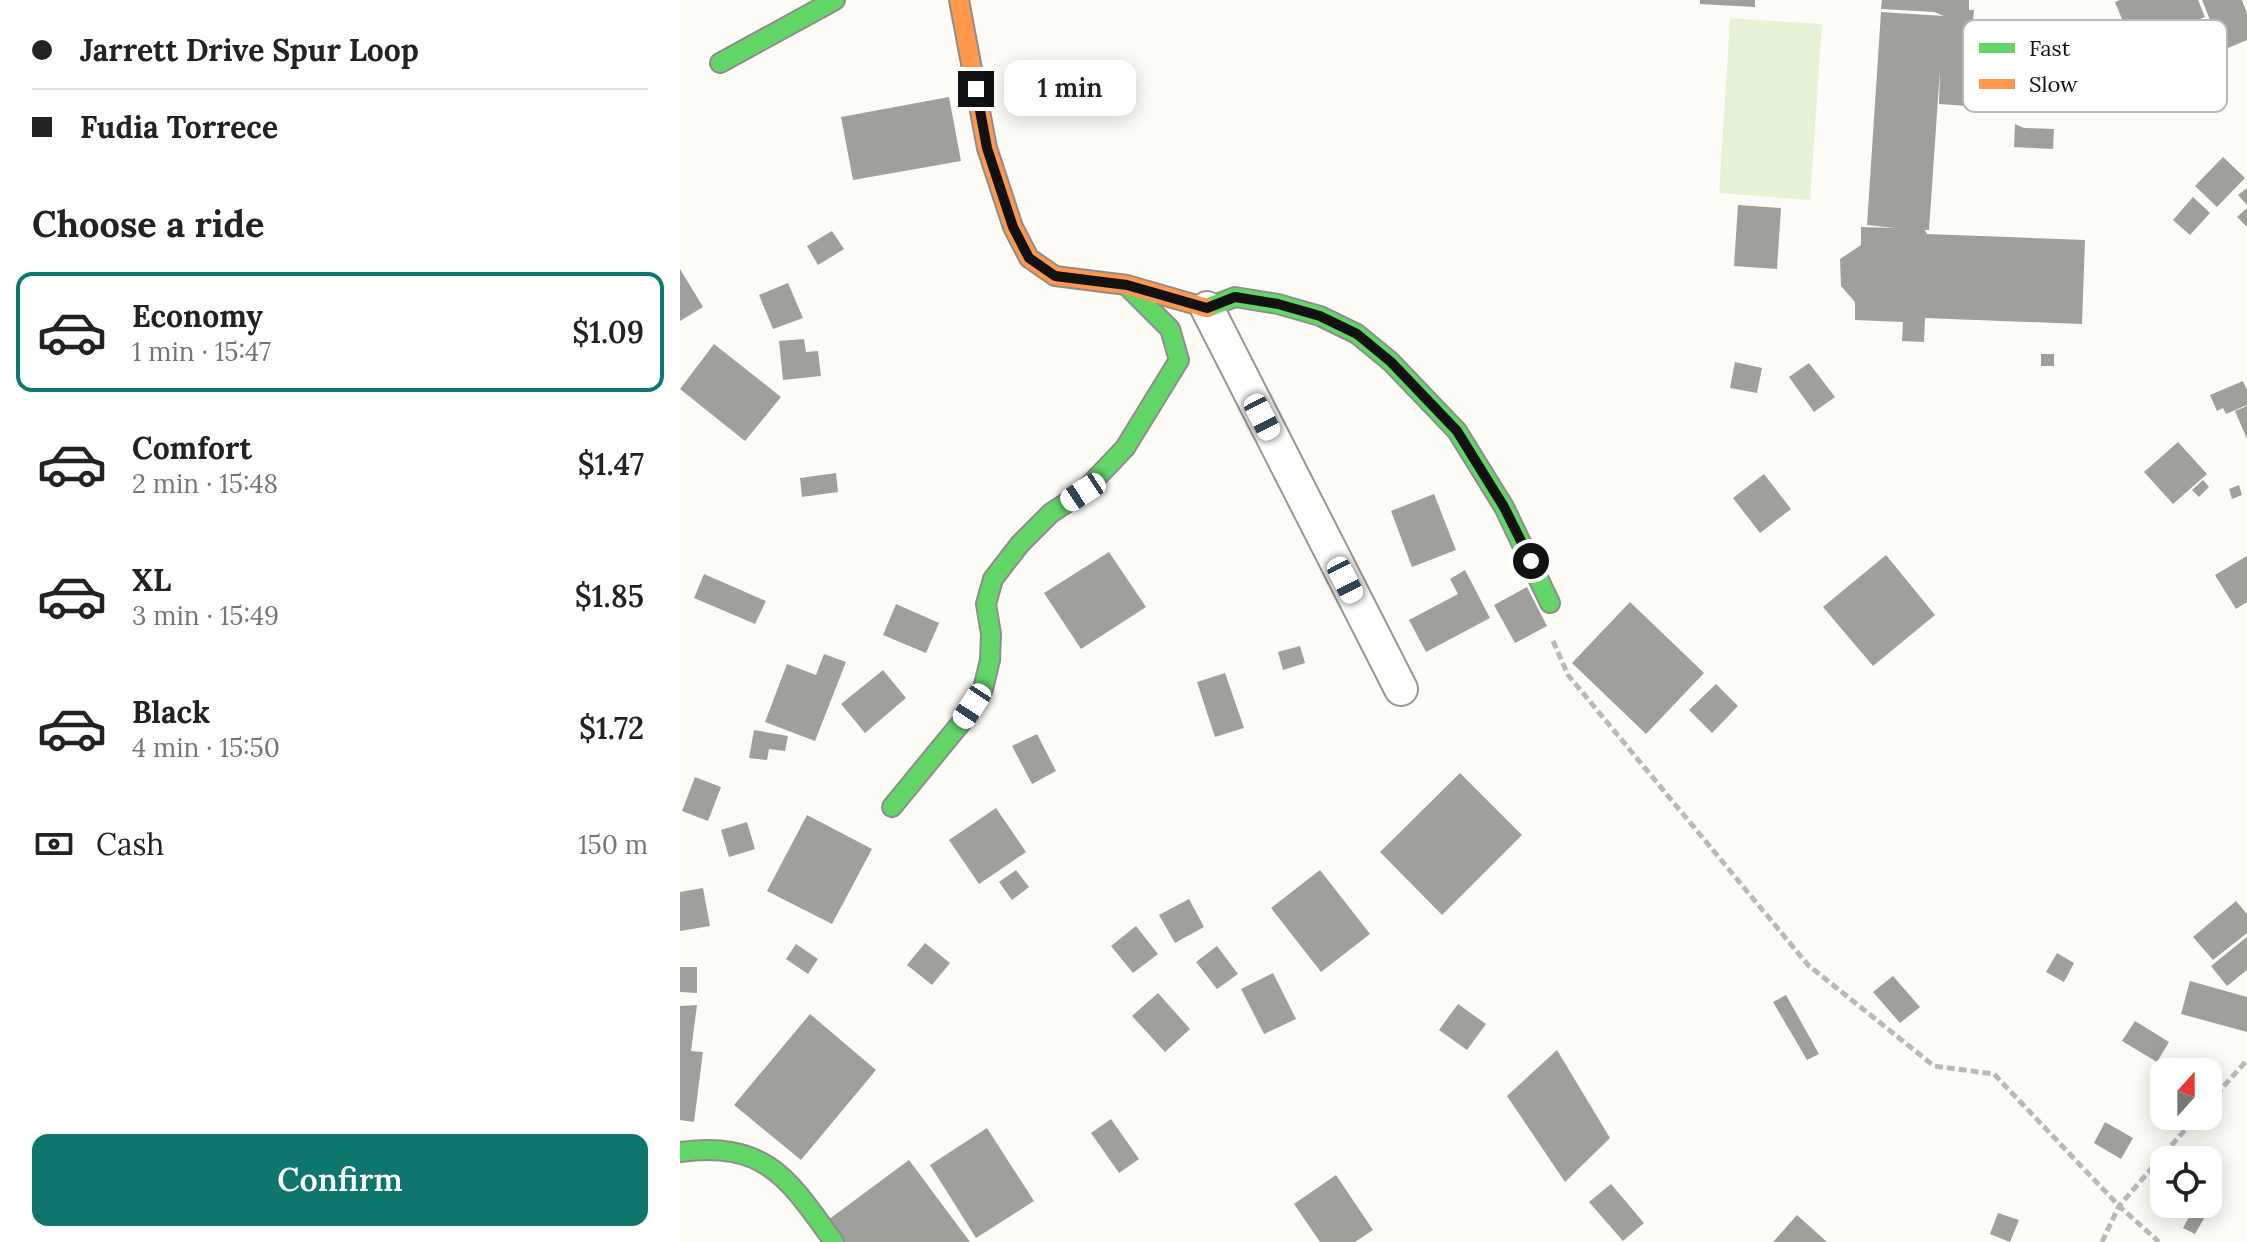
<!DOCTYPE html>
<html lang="en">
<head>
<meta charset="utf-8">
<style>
	:root { --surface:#fff; --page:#f6f6f6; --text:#222; --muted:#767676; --line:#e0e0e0; --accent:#0f766e }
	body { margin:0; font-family:Lora,serif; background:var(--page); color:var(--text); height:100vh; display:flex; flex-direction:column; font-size:30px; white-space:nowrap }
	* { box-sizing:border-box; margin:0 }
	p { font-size:26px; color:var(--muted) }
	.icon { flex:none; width:44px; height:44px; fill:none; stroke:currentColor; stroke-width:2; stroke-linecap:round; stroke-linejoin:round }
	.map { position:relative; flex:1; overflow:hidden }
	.details { display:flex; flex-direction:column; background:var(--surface); width:680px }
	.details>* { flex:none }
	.hud { display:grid; align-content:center; height:176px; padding:0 32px; background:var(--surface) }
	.needle { width:52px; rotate:21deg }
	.buttons { position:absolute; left:1470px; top:1058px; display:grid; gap:16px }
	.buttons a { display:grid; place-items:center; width:72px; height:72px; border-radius:16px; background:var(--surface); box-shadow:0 4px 20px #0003; font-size:40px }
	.end { position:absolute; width:36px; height:36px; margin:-18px; border:10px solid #111; background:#fff; box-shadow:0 0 0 4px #fff }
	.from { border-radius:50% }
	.bubble { position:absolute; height:56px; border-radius:16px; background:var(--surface); box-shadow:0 4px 20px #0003; font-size:26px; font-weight:600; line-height:56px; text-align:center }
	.car { position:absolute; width:24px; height:48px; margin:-24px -12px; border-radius:10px; box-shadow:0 0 6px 2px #0007; background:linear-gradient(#fff 24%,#345 0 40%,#fff 0 76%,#345 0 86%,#fff 0) }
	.hud b { display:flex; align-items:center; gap:28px; height:76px; font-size:30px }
	.hud b+b { border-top:2px solid var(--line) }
	.hud i { width:20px; height:20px; background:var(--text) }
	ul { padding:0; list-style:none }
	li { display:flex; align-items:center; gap:24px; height:120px; margin:0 16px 12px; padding:0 16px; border:4px solid transparent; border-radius:16px }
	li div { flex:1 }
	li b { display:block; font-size:30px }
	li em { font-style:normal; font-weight:600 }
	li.on { border-color:var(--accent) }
	li>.icon { width:72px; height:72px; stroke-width:1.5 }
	h2 { padding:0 32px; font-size:36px; line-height:96px }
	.pay { display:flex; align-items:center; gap:20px; height:88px; padding:0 32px; font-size:30px }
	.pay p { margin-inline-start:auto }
	.button { display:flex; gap:16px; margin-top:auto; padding:16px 32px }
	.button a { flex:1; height:92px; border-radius:16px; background:var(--accent); color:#fff; font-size:32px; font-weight:600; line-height:92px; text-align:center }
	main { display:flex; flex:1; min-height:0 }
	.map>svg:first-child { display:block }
	.green { fill:#e7f3d7 }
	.building { fill:#a19f9c }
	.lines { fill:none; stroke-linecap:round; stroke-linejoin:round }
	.street-casing { stroke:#979795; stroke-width:36 }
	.fast-casing { stroke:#8e8d8b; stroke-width:22 }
	.slow-casing { stroke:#8e8d8b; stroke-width:22 }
	.path { stroke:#b9b9b8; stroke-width:5; stroke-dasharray:8 4; stroke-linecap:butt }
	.street { stroke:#fffffe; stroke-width:32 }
	.fast { stroke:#63d668; stroke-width:18 }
	.slow { stroke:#ff974d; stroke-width:18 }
	.route { stroke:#111; stroke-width:10 }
	.key { fill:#fff; stroke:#b8b8b8; stroke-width:2 }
	.key-label { font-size:22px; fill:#111 }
</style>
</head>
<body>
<main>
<section class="details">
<div class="hud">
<b><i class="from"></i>Jarrett Drive Spur Loop</b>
<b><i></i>Fudia Torrece</b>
</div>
<h2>Choose a ride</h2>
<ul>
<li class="on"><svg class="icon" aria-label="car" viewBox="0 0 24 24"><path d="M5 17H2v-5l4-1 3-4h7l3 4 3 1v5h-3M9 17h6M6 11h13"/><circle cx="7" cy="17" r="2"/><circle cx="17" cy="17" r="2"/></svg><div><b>Economy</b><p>1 min · 15:47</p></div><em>$1.09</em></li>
<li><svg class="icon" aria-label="car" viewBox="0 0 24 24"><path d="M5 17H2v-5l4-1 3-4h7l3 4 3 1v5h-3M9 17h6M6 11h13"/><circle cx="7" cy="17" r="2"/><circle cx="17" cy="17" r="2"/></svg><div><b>Comfort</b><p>2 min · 15:48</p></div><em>$1.47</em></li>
<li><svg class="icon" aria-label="car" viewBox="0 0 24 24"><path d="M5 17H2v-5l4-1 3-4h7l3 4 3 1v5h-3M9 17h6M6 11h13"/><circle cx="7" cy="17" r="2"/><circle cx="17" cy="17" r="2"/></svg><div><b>XL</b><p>3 min · 15:49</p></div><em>$1.85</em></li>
<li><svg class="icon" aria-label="car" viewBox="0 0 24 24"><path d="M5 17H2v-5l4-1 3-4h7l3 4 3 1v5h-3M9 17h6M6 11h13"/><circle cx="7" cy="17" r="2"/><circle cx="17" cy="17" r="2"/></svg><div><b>Black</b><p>4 min · 15:50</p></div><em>$1.72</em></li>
</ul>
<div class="pay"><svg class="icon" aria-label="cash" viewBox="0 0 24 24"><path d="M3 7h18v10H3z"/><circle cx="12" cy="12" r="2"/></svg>Cash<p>150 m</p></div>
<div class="button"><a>Confirm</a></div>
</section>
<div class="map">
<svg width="1567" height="1242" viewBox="0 0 1567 1242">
	<rect width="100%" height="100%" fill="#fdfcf7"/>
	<path class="green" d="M1050 18 1142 24 1130 200 1039 193Z"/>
	<g class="building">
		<path d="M1020 0H1075V7L1020 4Z"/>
		<path d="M1202 0H1289V10H1294L1292 32H1308L1304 102 1288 101V106L1259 104 1260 69 1249 230H1245L1247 234 1405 240 1402 324 1245 318 1244 342 1222 341 1223 322 1175 320V302L1161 286 1160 259 1181 245V227L1216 228 1187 225 1201 12 1264 16 1254 12 1201 9Z"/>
		<path d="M1440 0H1518L1525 17 1515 21 1537 72 1470 99 1446 41 1450 39 1435 2Z"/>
		<path d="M1522 0H1562L1567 13V40L1536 53 1524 23 1530 20Z"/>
		<path d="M269 97 281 161 173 180 161 117Z"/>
		<path d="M1335 124 1344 128 1374 129 1373 149 1334 147Z"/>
		<path d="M1543 157 1565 178 1537 207 1515 186Z"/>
		<path d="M1567 188V205L1558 195Z"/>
		<path d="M1513 197 1530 213 1510 235 1493 220Z"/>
		<path d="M1058 205 1101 208 1097 269 1054 266Z"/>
		<path d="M1567 208V227L1557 217Z"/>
		<path d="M152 231 164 249 138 265 127 246Z"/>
		<path d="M0 269 23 307 0 321Z"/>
		<path d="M108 283 123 318 93 329 79 295Z"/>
		<path d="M124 339 126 352 138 351 141 376 103 380 99 341Z"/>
		<path d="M34 344 101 397 65 441 0 389Z"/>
		<rect x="1361" y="354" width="13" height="12"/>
		<path d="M1055 362 1082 368 1077 393 1050 388Z"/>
		<path d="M1129 363 1155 397 1134 412 1109 377Z"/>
		<path d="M1563 381 1567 390V405L1546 414 1543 408 1537 411 1530 395Z"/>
		<path d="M1567 406V439L1555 411Z"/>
		<path d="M1498 442 1527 474 1493 504 1464 472Z"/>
		<path d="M156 473 158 492 122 497 120 478Z"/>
		<path d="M1084 474 1111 509 1080 533 1053 498Z"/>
		<path d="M1523 480 1529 487 1519 497 1512 490Z"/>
		<path d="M1559 485 1562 495 1552 499 1549 489Z"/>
		<path d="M754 494 776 550 732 567 711 511Z"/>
		<path d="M429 552 466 607 401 649 364 593Z"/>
		<path d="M1206 555 1255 615 1193 666 1143 607Z"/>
		<path d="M1567 556V602L1556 609 1535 575Z"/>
		<path d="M785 570 810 618 746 652 729 620 778 594 770 579Z"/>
		<path d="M24 574 86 601 75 624 14 598Z"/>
		<path d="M847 587 867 626 835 643 814 605Z"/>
		<path d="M950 602 1024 673 966 734 892 663Z"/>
		<path d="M216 604 259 623 246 653 203 635Z"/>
		<path d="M620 646 625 663 603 670 598 652Z"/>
		<path d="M144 654 166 662 135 741 85 722 107 664 136 675Z"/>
		<path d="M203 670 226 698 185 733 161 704Z"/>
		<path d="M545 673 564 728 535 737 517 682Z"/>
		<path d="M1036 684 1058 706 1032 733 1009 710Z"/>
		<path d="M74 730 108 736 105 751 89 749 87 760 69 758Z"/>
		<path d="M357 734 376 771 352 784 332 746Z"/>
		<path d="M780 773 842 835 762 915 700 852Z"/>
		<path d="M15 777 41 787 28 821 2 811Z"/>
		<path d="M316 808 346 852 299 884 269 840Z"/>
		<path d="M127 815 192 849 152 924 87 891Z"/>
		<path d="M67 822 75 849 49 857 41 830Z"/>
		<path d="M336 870 349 887 332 900 319 882Z"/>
		<path d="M640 870 690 934 641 972 591 908Z"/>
		<path d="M23 888 30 926 0 931V892Z"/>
		<path d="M509 899 524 927 495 943 479 915Z"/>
		<path d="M1556 901 1567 914V933L1533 960 1513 937Z"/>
		<path d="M456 926 478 954 453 973 431 946Z"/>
		<path d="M1567 937V970L1547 986 1531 966Z"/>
		<path d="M245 943 270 963 252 985 227 965Z"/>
		<path d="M116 944 138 959 128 974 106 959Z"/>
		<path d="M537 946 558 974 537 989 516 962Z"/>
		<path d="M1377 953 1394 963 1384 982 1366 972Z"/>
		<path d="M0 967H17V993L0 992Z"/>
		<path d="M593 973 616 1019 584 1034 561 989Z"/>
		<path d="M1213 976 1240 1007 1220 1023 1193 992Z"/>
		<path d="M1510 981 1567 997V1032L1501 1014Z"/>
		<path d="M478 993 510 1029 485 1052 452 1016Z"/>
		<path d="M1106 995 1139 1054 1127 1060 1093 1002Z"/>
		<path d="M778 1004 806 1024 787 1050 759 1030Z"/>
		<path d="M17 1005 11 1051 23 1052 14 1122 0 1120V1006Z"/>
		<path d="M130 1014 196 1070 121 1160 54 1105Z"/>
		<path d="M1455 1021 1489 1042 1477 1062 1442 1041Z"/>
		<path d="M877 1050 930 1138 885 1182 827 1096Z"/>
		<path d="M431 1119 459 1159 439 1173 411 1133Z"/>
		<path d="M1425 1122 1453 1138 1441 1159 1414 1143Z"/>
		<path d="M307 1128 354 1201 296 1238 250 1165Z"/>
		<path d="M229 1160 290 1242H165L148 1220Z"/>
		<path d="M656 1175 693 1230 675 1242H640L614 1204Z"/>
		<path d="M931 1184 964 1223 943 1241 909 1202Z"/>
		<path d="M1516 1204 1530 1208 1515 1234 1503 1228Z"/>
		<path d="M1318 1213 1339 1220 1330 1242 1310 1234Z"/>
		<path d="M1117 1215 1147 1242H1093Z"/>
	</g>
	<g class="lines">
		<defs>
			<path id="street" d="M527 308 721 689"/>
			<g id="fast">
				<path d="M40 63 155 0"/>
				<path d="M527 308 555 297 598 304 640 316 677 334 711 362 777 431 824 507 870 603"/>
				<path d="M212 807 281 723 303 689 310 660 311 634 306 604 313 579 340 544 371 513 403 492 445 448 499 360 490 329 448 287"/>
				<path d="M0 1152C86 1141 108 1178 154 1242"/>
			</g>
			<path id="slow" d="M279 0 307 148 333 227 349 258 375 276 447 285 527 308"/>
		</defs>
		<use href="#street" class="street-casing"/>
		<use href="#fast" class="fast-casing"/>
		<use href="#slow" class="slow-casing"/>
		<g class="path">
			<path d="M873 641 888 675 1128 965 1254 1066 1314 1074 1439 1206 1479 1242"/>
			<path d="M1528 1104 1567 1060"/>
			<path d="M1422 1242 1439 1206 1517 1116"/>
		</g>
		<use href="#street" class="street"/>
		<use href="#fast" class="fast"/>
		<use href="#slow" class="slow"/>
	</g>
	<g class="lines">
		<path class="route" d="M296 89 307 148 333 227 349 258 375 276 447 285 527 308 555 297 598 304 640 316 677 334 711 362 777 431 824 507 851 561"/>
	</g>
	<rect x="1283" y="20" width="264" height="92" rx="12" class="key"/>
	<rect x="1299" y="43" width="36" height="10" fill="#63d668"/>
	<rect x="1299" y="79" width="36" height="10" fill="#ff974d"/>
	<g class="key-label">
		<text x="1349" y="56">Fast</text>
		<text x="1349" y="92">Slow</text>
	</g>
</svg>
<div class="buttons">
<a><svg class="needle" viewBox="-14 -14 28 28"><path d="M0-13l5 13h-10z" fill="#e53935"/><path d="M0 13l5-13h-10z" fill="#767676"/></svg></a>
<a><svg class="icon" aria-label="locate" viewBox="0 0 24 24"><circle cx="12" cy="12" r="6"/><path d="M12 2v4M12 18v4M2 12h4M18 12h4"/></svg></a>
</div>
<i class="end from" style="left:851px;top:561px"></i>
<i class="end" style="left:296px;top:89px"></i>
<div class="bubble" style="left:324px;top:60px;width:132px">1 min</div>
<i class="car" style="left:582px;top:417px;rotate:153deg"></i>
<i class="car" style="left:403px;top:492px;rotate:237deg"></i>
<i class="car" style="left:665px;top:580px;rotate:153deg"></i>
<i class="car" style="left:292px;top:706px;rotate:213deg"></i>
</div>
</main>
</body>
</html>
